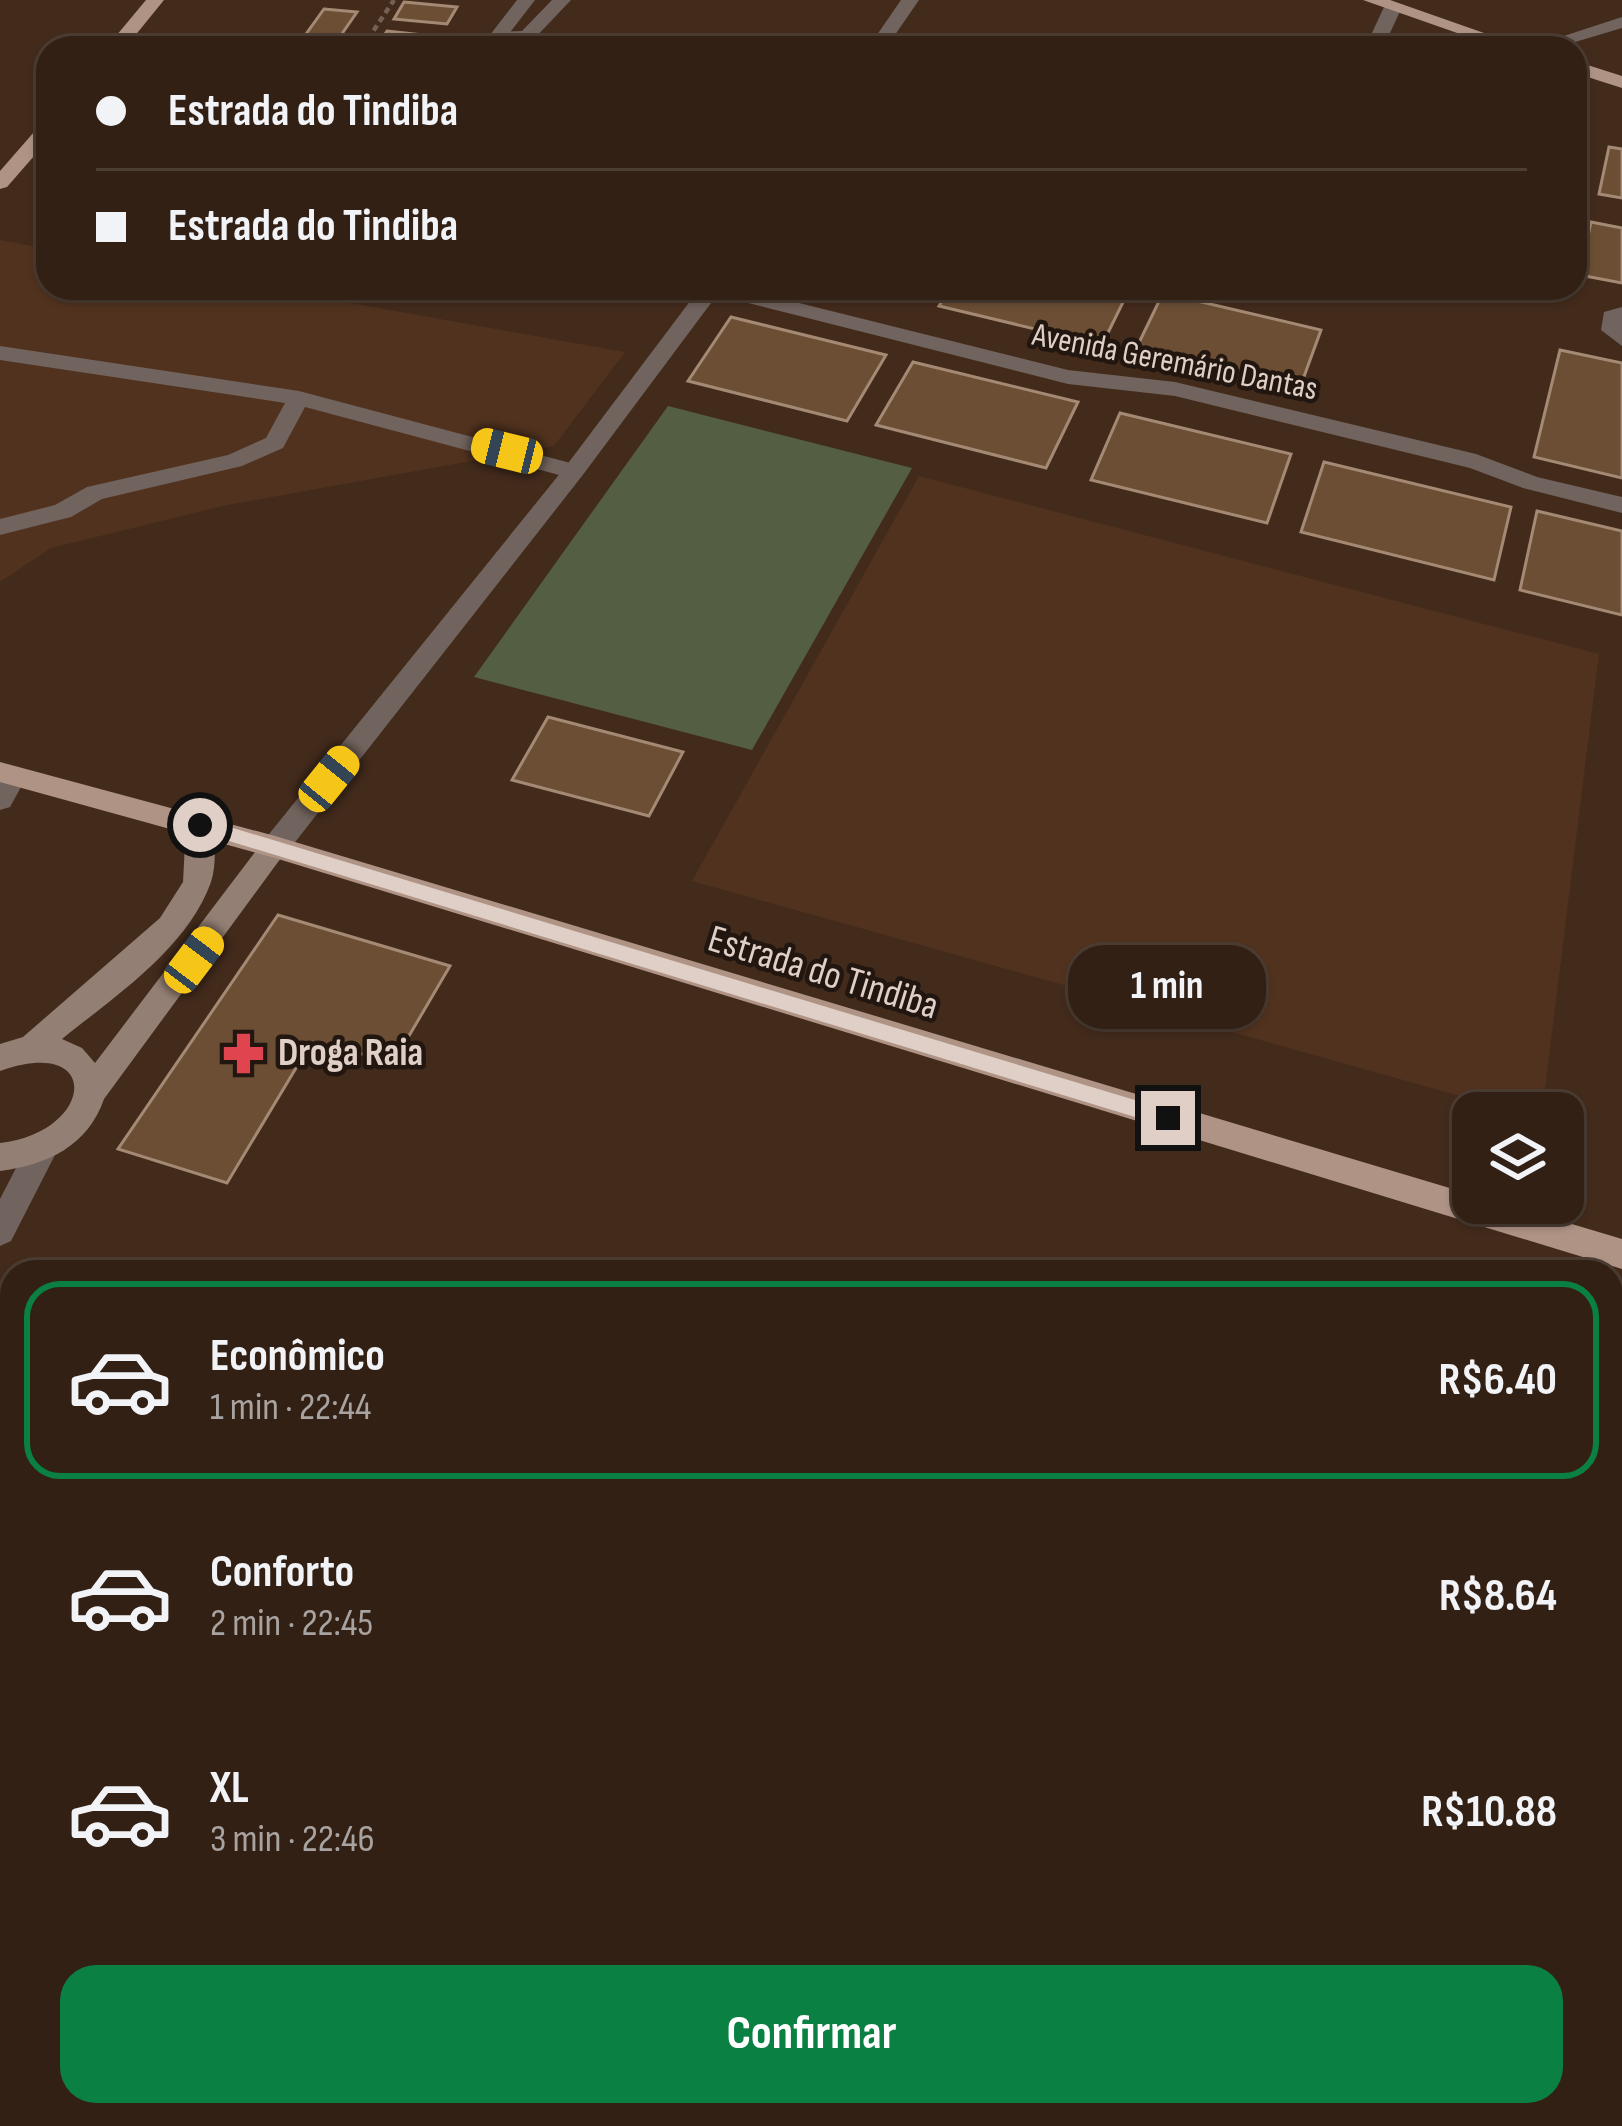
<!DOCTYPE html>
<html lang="pt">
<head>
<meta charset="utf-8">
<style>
	:root { --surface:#322015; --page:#3d2d22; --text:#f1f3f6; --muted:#a8a3a0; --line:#4d3e34; --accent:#0b8043 }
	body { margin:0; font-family:"Sofia Sans Condensed",sans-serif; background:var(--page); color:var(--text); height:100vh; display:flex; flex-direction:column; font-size:45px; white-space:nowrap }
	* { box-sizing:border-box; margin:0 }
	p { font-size:39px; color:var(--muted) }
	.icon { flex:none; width:66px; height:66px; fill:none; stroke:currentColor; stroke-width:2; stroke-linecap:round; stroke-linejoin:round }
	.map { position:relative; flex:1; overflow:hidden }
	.sheet { position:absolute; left:0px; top:1260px; width:1623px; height:867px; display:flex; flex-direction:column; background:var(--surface); border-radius:36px 36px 0 0; box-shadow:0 3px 9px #0004,0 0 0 3px var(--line) }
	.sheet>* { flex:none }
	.guide { position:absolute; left:36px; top:36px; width:1551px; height:264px; border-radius:36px; box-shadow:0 3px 9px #0004,0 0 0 3px var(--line); display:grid; align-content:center; height:264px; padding:0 60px; background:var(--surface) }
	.buttons { position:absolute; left:1452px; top:1092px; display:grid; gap:24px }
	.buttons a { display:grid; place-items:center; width:132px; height:132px; border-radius:24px; background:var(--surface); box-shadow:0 3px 9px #0004,0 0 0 3px var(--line); font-size:60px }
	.end { position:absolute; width:54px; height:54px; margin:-27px; border:15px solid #dfcfc6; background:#111; box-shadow:0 0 0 6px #111 }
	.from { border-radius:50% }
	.bubble { position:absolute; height:84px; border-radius:36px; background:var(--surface); box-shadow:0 3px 9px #0004,0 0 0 3px var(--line); font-size:39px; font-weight:700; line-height:84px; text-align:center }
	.car { position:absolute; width:36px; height:72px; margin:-36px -18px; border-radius:15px; box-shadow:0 0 9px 3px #0007; background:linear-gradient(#f5c518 24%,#345 0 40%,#f5c518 0 76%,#345 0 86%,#f5c518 0) }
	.guide b { display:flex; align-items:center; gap:42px; height:114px; font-size:45px }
	.guide b+b { border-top:3px solid var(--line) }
	.guide i { width:30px; height:30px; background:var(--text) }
	ul { padding:21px 0 0; list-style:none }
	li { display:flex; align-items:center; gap:36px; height:198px; margin:0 24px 18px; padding:0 36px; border:6px solid transparent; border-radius:36px }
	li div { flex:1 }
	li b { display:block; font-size:45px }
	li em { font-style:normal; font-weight:700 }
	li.current { border-color:var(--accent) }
	li>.icon { width:108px; height:108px; stroke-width:1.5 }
	.action { display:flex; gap:24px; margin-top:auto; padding:24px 60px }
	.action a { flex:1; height:138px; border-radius:36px; background:var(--accent); color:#fff; font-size:48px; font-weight:700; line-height:138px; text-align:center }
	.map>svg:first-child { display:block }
	.built { fill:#51321f }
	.green { fill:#545e43 }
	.building { fill:#6b4e33; stroke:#a48a74; stroke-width:3 }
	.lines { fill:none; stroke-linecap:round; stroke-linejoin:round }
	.path { stroke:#756053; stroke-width:4.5; stroke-dasharray:6 4.5; stroke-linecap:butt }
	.lane { fill:#71635d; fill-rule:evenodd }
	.street { fill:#71635d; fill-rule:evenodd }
	.secondary { fill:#947f74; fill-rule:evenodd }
	.primary { fill:#af9486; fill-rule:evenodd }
	.route { fill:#dfcfc6 }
	.labels { text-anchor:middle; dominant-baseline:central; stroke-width:9; stroke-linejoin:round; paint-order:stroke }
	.far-street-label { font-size:33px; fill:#dfcfc6; stroke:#221610 }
	.street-label { font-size:39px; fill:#dfcfc6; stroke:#221610 }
	.poi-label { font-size:39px; font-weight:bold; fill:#dfcfc6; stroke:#221610; text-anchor:start }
</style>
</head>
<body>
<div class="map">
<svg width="1622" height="2126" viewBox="0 0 1622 2126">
	<rect width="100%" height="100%" fill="#432b1c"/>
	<g class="built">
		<path d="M0 240 48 249V288H266L625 352 554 446 227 505 51 548 0 582Z"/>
		<path d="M919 476 1599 654 1542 1113H1521L692 881Z"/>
	</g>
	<path class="green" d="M668 406 912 468 752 750 474 677Z"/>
	<g class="building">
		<path d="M404 2 457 7 447 24 394 19Z"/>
		<path d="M324 9 357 12 332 48H296Z"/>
		<path d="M387 31 441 37 434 48H376Z"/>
		<path d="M1609 147 1622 149V198L1599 194Z"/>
		<path d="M1591 222 1622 228V283L1580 275Z"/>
		<path d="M866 288H927L919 301Z"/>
		<path d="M950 288H1130L1102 345 939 306Z"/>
		<path d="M1163 293 1321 330 1298 393 1134 353Z"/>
		<path d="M731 317 886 355 847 421 688 381Z"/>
		<path d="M1560 350 1622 363V478L1534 457Z"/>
		<path d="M913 362 1078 402 1046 468 876 425Z"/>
		<path d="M1120 413 1291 454 1267 523 1091 480Z"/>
		<path d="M1324 462 1511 507 1494 580 1301 532Z"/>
		<path d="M1537 511 1622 531V615L1520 590Z"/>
		<path d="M548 717 683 752 649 816 512 780Z"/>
		<path d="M278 915 450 966 396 1058 308 1048 227 1183 118 1149Z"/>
		<path d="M0 1697 12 1702V1901L0 1892Z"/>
		<path d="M296 2115H817L815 2126H291Z"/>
	</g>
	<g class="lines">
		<path class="path" d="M362 48 394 0"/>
		<g class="lane">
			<path d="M552 0H571L533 40 497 42 488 37 497 32 522 31Z"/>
			<path d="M1622 307V346L1601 330 1604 312Z"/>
			<path d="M0 346 299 391 582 466 586 471 574 479 305 407 283 448 242 466 102 499 71 517 0 535V519L55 505 87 487 228 455 266 438 285 403 0 360Z"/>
			<path d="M14 766 27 776 10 807 0 810V777Z"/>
			<path d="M0 1608 12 1613V1649L0 1644Z"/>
			<path d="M86 2115H151L155 2126H90Z"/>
			<path d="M196 2115H238L234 2126H192Z"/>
		</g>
		<g class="street">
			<path d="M517 0H535L498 48H480Z"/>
			<path d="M901 0H919L886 48H868Z"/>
			<path d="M1393 2 1402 7 1383 48H1365L1384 7Z"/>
			<path d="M1622 17V28L1555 48H1527Z"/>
			<path d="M700 288H739L1068 370 1175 382 1476 454 1537 477 1622 497V513L1523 488 1470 468 1175 396 1068 384 717 295 582 476 285 855H265L261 847 265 839 566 466Z"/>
			<path d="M41 1137 52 1141 57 1151 11 1241 0 1246V1199L30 1141Z"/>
			<path d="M1523 2115H1587L1591 2126H1527Z"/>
		</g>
		<path class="secondary" d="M200 814 214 825C214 843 217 864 211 882 187 949 115 996 62 1039L82 1048 95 1063 265 839 275 836 289 847 104 1099C88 1146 47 1165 0 1171V1143C95 1132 103 1034 0 1071V1044L23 1037 160 918 183 882 186 825Z"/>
		<g class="primary">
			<path d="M146 0H164L125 48H106Z"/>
			<path d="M1363 0H1390L1527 48H1500Z"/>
			<path d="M1575 61 1622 76V88L1575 73Z"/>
			<path d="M48 122V140L7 187 0 189V171L41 124Z"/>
			<path d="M0 762 275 836 1473 1195V1203H1501L1622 1239V1269L275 858 0 782Z"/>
		</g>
	</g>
	<path class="route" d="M200 818 1168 1110 1178 1118 1168 1127 193 830V820Z"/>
	<defs>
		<symbol id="pharmacy-bare" viewBox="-9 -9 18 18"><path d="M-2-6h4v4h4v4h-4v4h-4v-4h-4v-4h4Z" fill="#e0444e" stroke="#221610" stroke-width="2.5" paint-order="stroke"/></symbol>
	</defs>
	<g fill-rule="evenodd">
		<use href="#pharmacy-bare" x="214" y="1024" width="59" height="59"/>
	</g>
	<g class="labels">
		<g class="far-street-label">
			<text transform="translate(1175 362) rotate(11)">Avenida Geremário Dantas</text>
		</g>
		<g class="street-label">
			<text transform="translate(823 973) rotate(17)">Estrada do Tindiba</text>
		</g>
		<g class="poi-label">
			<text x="278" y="1053">Droga Raia</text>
		</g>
	</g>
</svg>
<div class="buttons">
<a><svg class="icon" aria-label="layers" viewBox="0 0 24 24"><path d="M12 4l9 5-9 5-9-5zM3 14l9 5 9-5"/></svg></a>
</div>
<i class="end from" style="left:200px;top:825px"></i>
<i class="end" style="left:1168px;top:1118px"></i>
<div class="bubble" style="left:1068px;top:945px;width:198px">1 min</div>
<i class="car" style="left:507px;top:451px;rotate:284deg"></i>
<i class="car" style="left:329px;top:779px;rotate:39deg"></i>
<i class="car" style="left:194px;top:960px;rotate:37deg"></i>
<div class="guide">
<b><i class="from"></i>Estrada do Tindiba</b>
<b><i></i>Estrada do Tindiba</b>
</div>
<section class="sheet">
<ul>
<li class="current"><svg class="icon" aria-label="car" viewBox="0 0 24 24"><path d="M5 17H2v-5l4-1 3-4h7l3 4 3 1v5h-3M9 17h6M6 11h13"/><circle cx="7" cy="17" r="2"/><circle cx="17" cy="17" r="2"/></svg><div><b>Econômico</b><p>1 min · 22:44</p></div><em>R$6.40</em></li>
<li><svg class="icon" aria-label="car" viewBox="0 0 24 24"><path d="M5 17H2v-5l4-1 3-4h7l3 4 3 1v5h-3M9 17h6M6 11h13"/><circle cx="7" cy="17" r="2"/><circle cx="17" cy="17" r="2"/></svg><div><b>Conforto</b><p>2 min · 22:45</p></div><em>R$8.64</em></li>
<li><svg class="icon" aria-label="car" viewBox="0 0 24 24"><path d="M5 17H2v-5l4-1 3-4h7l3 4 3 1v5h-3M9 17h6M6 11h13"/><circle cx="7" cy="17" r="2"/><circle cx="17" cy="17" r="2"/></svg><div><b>XL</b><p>3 min · 22:46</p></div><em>R$10.88</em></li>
</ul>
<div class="action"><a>Confirmar</a></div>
</section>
</div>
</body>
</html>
